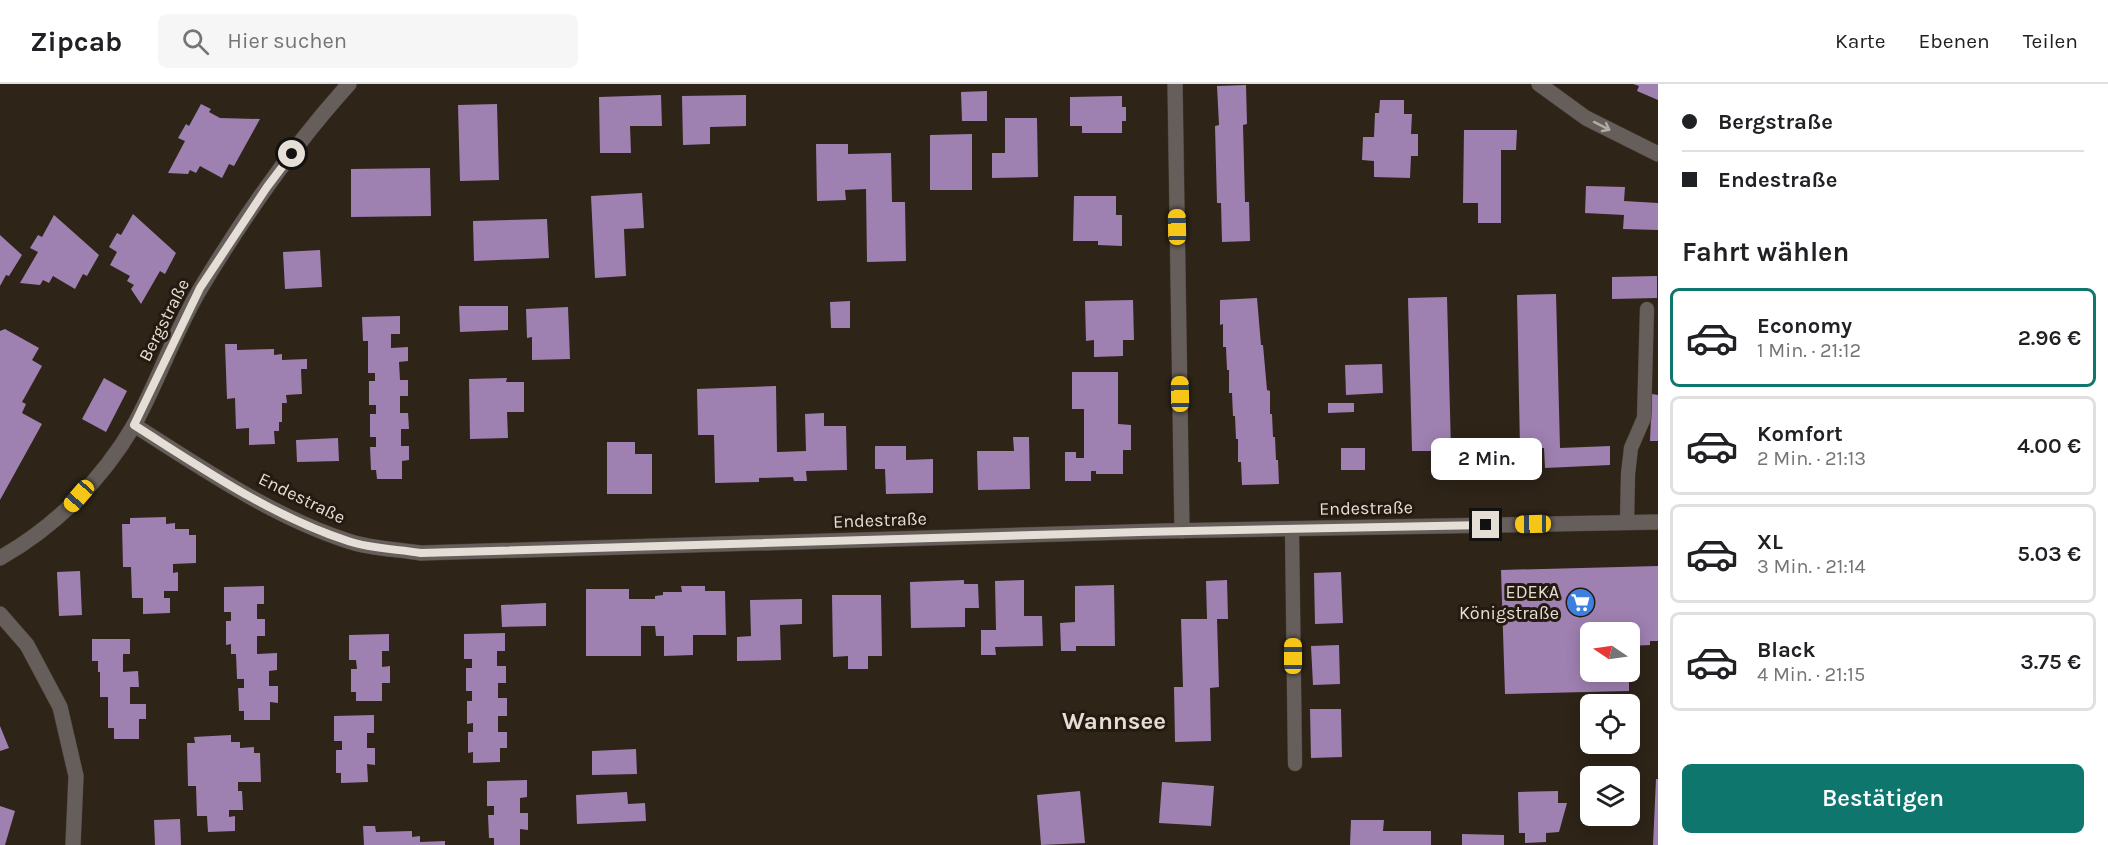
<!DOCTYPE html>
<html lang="de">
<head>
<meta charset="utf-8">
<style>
	:root { --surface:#fff; --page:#f6f6f6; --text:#202124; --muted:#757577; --line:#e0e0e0; --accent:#0f766e }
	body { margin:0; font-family:Karla,sans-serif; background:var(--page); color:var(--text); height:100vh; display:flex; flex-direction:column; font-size:22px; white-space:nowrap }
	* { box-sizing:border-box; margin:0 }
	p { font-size:20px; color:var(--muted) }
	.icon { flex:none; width:33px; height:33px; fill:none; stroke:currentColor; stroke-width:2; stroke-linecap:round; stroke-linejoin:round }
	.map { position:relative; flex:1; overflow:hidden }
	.side { display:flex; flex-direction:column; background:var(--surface); width:450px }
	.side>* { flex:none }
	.top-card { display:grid; align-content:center; height:132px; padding:0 24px; background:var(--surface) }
	.needle { width:39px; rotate:283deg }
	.controls { position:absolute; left:1580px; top:538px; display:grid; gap:12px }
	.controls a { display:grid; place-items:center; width:60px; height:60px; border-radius:9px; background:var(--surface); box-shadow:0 3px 15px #0003; font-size:30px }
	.end { position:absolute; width:27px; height:27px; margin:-14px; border:8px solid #e5ded6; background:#111; box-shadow:0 0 0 3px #111 }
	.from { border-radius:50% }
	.bubble { position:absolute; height:42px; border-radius:9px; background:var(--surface); box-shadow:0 3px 15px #0003; font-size:20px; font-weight:600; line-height:42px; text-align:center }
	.car { position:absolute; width:18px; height:36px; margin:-18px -9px; border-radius:8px; box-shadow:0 0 4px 2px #0007; background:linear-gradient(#f5c518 24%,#345 0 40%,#f5c518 0 76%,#345 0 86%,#f5c518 0) }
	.top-card b { display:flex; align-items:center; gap:21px; height:57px; font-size:22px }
	.top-card b+b { border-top:2px solid var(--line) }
	.top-card i { width:15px; height:15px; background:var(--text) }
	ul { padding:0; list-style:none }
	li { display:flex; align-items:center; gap:18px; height:99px; margin:0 12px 9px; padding:0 12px; border:3px solid var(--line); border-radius:9px }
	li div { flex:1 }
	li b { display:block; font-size:22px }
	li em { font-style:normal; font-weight:600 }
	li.selected { border-color:var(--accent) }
	li>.icon { width:54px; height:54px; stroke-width:1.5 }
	h2 { padding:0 24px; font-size:27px; line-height:72px }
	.primary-button { display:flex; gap:12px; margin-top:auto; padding:12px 24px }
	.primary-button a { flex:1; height:69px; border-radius:9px; background:var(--accent); color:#fff; font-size:24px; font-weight:600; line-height:69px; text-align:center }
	header { display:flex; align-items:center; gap:36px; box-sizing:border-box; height:84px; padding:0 30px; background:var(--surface); border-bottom:2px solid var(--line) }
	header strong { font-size:28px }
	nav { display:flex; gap:33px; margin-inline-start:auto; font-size:21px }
	.search { width:420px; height:54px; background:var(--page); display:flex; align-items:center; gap:15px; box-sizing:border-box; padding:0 21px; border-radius:9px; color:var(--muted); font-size:22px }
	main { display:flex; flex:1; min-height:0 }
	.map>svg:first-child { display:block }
	.building { fill:#9f81b1 }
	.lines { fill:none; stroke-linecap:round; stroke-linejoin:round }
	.lane-casing { stroke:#483e33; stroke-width:15 }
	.street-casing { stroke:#483e33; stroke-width:16 }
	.lane { stroke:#665e5a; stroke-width:14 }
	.street { stroke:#665e5a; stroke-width:15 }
	.oneway { stroke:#b2aba4 }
	.route { stroke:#e5ded6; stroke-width:8 }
	.labels { text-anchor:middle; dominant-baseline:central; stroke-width:6; stroke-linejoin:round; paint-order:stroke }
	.street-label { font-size:18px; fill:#e5ded6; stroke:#251a0f }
	.poi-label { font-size:18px; fill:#e5ded6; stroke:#251a0f; text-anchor:end }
	.district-label { font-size:24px; font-weight:bold; fill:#e5ded6; stroke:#251a0f }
</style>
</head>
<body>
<header>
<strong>Zipcab</strong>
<div class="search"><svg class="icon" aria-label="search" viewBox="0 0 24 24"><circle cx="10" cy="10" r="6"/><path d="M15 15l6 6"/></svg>Hier suchen</div>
<nav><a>Karte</a><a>Ebenen</a><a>Teilen</a></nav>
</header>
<main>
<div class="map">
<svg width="1658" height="761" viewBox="0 0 1658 761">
	<rect width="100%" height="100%" fill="#2e2418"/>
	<g class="building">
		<path d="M1633 0H1658V16L1637 7 1639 2Z"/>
		<path d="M1246 1 1247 40 1243 41 1245 118H1249L1250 157 1222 158 1221 119H1217L1215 42 1219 41 1217 2Z"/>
		<path d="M987 7V37H962L961 8Z"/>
		<path d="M661 11 662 42H630L631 69H600L599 13Z"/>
		<path d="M746 11V42L710 43V60L683 61 682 12Z"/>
		<path d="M1122 12V23H1126V37H1122V49H1082V42H1070V13Z"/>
		<path d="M1380 16H1404V30H1412L1411 50H1418V72H1411L1410 94 1374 93V77L1362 76 1363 53H1374L1375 29H1379Z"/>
		<path d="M201 20 211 25 209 28 220 34 260 35 234 82 229 80 222 94 200 82 196 89 190 86 188 90 168 89 185 57 178 54 186 40 189 42Z"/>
		<path d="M497 20 499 96 460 97 458 21Z"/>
		<path d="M1005 34H1037L1038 93 992 94V69H1005Z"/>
		<path d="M1464 46H1517L1516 66H1501V139H1478V119H1463Z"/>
		<path d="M972 50V106H930V51Z"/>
		<path d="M816 60H848V70L891 69 892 118H905L906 177 867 178 866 105 845 106 846 116 817 117Z"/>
		<path d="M430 84 431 132 351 133V85Z"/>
		<path d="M1586 102 1625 103 1624 117 1658 119V146L1623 145 1624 131 1585 129Z"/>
		<path d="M642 109 644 144 624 145 626 192 595 194 591 112Z"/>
		<path d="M1074 112H1116V131H1122V162L1098 161V157H1073Z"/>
		<path d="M133 130 176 169 165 190 160 187 141 220 131 205 134 201 127 197 130 192 110 181 117 168 109 163 117 149 121 151Z"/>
		<path d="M54 131 99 171 87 192 83 190 75 205 53 192 49 199 43 196 40 201 20 199 38 168 30 164 38 151 42 153Z"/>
		<path d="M547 135 549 174 474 177 473 137Z"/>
		<path d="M0 151 22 171 9 192 6 191 0 202Z"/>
		<path d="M320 166 322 203 285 205 283 168Z"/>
		<path d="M1657 192V214L1612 215V193Z"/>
		<path d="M1556 210 1560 364 1610 362V381L1545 384 1544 364 1520 365 1517 211Z"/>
		<path d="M1447 213 1451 366 1496 365V384L1431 386V367H1412L1408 214Z"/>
		<path d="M1257 214 1261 261H1263L1267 306 1270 307V330H1272L1273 353H1275L1276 376H1278L1279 400 1242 401 1241 378H1238V355H1236L1235 332H1233L1232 309H1229V286H1227L1226 263H1223V240L1220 241V216Z"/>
		<path d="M1133 216 1134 256H1123V272L1094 273V256L1086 257 1085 217Z"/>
		<path d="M850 217V244H831L830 218Z"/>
		<path d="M459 222H508V246L460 248Z"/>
		<path d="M568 223 570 275 532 276V253L527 254 526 225Z"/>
		<path d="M400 232V250H391V264L408 263V277L399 278 400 296H408V312H400V329H408L409 345H401V362H409V376L402 377V395H377L376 386H371L370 363H376V353H370V330H376V321H369V297H375V289H368V257H363L362 233Z"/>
		<path d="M5 245 39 264 32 276 42 282 22 318 26 320 22 329 42 340 0 416V247Z"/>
		<path d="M225 260H237V266L274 265V271L282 270V276L307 275V285H301L302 310 286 311 287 319H282V338H279V347H274L275 360 249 361V344L236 345 235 314 227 315Z"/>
		<path d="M1382 280 1383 309 1346 311 1345 281Z"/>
		<path d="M1072 288H1118V340L1131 341V366H1123V390H1096V387H1091V397H1065V368H1076V374H1084V325H1072Z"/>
		<path d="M104 294 127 307 106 348 82 335Z"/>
		<path d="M507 294 506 298H524V328H507L508 354 470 355 469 295Z"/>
		<path d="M776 302 777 368 806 367 805 330 824 329V342H846L847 386 806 387 807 397H794L793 393 759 394V398L715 399 714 351H698L697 305Z"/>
		<path d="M1652 310 1658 311V357H1650Z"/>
		<path d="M1328 319H1354V328L1328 329Z"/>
		<path d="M1013 353H1029L1030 405 978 406 977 367H1014Z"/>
		<path d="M338 354 339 377 297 378 296 356Z"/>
		<path d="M607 358H635V370H652V410H607Z"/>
		<path d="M875 362H906V376L933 375V409L886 410 885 385H875Z"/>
		<rect x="1341" y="364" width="24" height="22"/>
		<path d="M166 433V440L175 439V445H189V451H196V479L173 480V489L178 488V507H164V514H170V529L143 530V514H132L131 483H123L122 440H130V434Z"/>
		<path d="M1658 482V557H1650V561L1629 562V549H1590V588H1629V607L1505 610 1501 486Z"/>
		<path d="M80 487 82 531 59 532 57 488Z"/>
		<path d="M1341 488 1343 539 1315 540 1314 489Z"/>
		<path d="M964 496V500H978L979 524H965V543L911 544 910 498Z"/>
		<path d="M1024 496V532H1042L1043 562 995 563 996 571H981V546H996L995 497Z"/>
		<path d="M1227 496 1228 535H1217L1219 603 1210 604 1211 657 1175 658 1174 603H1183L1181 535H1207L1206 497Z"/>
		<path d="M1114 501 1115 562H1076V567H1061L1060 539 1075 538V502Z"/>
		<path d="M264 502V520H257V535H265V552H257V570L277 569V586L269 587V602H278V619L270 618V636H244V627H239L238 604H244V595H237L236 570H231V560L226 561V537H231V528H224V503Z"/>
		<path d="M681 502H705V507H725L726 551H693V571L664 572V552H656L655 542H641V572H586V505H629V515H655V512L663 511V508H682Z"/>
		<path d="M832 511H881L882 572H868V585H848V572L833 573Z"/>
		<path d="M802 515V540L780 541 781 576 737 577V553L751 552 750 516Z"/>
		<path d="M546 519V542L502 543 501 521Z"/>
		<path d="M505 549V567H497V582H506V599H498V614H507V632H498V648H507V664H500V678L473 679V668L468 669V648H473V639L467 640V617H472V607H466V584H472V575H464V550Z"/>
		<path d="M389 550V567H382V583L390 582V599H382V617H356V608H351V585H357L356 576H349V551Z"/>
		<path d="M92 555H130V570H123V588L138 587 139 603H130V620H146V635H139V655H114V644H108V613H100V588H98V577H92Z"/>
		<path d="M1339 561 1340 600 1313 601 1311 562Z"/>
		<path d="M1310 625H1341L1342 673 1311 674Z"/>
		<path d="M374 631V649H367V664H375V681L367 680 368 698 341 699V689H336V666H342V657H334V632Z"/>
		<path d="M0 642 9 664 0 667Z"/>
		<path d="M231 651V658H240V664L254 663V669H260L261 698H238V707H242L243 726H229V733L235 732V747L208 748 207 732H197L196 702H188L187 659H195L194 653Z"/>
		<path d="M636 665 637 690 592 691V667Z"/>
		<path d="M1656 695H1658V761H1653Z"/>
		<path d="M527 696V713L520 714V729H528V746L520 745V761H494V754H489L488 731H494V722H487V697Z"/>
		<path d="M1162 698 1214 702 1211 742 1159 739Z"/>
		<path d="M1080 707 1085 759 1041 761 1037 711Z"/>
		<path d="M1558 707V719H1567L1559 748 1546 749V758L1525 759V749H1519L1518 708Z"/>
		<path d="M627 708 628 720 645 719 646 737 577 740 576 711Z"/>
		<path d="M0 722 15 727 5 761H0Z"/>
		<path d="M180 735 181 761H155L154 736Z"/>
		<path d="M1351 736H1384L1383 747H1431V761H1350Z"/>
		<path d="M363 742H375L376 748 412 747V753L420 752V758L445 757V761H364Z"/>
		<path d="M1462 750 1504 751V761H1462Z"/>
	</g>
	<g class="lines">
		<defs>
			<g id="lane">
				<path d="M1627 438 1628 390 1631 364 1644 334 1647 225"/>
				<path d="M1292 445 1295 680"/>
			</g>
			<g id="street">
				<path d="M1175 0 1182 447"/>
				<path d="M1539 0 1586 34 1658 70"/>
				<path d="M134 341C202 384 271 432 348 457 371 465 397 465 421 469L1163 447 1658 438"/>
				<path d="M0 474C55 443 102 396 134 341 159 296 175 246 202 202 245 131 293 62 349 0"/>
				<path d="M0 530 27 561 60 623 76 692 73 761"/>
			</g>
		</defs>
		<use href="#lane" class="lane-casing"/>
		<use href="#street" class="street-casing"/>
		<use href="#lane" class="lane"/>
		<use href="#street" class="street"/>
	</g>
	<defs><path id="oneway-shaft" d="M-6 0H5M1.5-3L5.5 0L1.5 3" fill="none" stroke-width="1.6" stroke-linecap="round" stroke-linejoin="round" transform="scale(1.5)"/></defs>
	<use class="oneway" href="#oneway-shaft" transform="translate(1602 42) rotate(27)"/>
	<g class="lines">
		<path class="route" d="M292 70 267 103 200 204 134 341C202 384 271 432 348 457 371 465 397 465 421 469L1140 448 1486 441"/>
	</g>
	<defs>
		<symbol id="supermarket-disc" viewBox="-11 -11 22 22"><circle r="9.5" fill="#3f7fe0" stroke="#251a0f"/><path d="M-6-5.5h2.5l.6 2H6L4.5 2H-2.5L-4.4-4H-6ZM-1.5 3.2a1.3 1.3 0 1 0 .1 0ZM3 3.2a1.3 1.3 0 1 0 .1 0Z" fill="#fff"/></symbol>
	</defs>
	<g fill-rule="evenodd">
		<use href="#supermarket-disc" x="1564" y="502" width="33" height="33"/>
	</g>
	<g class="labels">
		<g class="street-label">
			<text transform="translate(164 236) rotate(-63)">Bergstraße</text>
			<text transform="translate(302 414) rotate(26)">Endestraße</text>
			<text transform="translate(1366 424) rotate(-1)">Endestraße</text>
			<text transform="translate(880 436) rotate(-2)">Endestraße</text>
		</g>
		<g class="poi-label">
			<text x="1559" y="508">EDEKA<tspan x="1559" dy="21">Königstraße</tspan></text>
		</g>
		<g class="district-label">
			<text x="1114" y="637">Wannsee</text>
		</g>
	</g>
</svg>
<div class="controls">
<a><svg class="needle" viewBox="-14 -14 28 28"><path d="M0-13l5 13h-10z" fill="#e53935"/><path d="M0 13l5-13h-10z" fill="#757577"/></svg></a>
<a><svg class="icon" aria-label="locate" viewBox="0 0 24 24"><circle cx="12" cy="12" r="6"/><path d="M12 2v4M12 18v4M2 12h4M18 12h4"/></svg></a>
<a><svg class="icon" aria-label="layers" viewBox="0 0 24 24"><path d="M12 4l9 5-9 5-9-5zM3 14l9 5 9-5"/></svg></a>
</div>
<i class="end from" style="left:292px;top:70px"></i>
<i class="end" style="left:1486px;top:441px"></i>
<div class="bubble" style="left:1431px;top:354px;width:111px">2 Min.</div>
<i class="car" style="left:1177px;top:143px;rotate:359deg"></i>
<i class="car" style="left:1180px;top:310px;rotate:359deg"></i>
<i class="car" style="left:79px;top:412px;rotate:221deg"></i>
<i class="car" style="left:1533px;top:440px;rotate:269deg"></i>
<i class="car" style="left:1293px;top:572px;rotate:0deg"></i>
</div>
<section class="side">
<div class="top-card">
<b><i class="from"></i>Bergstraße</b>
<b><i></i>Endestraße</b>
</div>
<h2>Fahrt wählen</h2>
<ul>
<li class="selected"><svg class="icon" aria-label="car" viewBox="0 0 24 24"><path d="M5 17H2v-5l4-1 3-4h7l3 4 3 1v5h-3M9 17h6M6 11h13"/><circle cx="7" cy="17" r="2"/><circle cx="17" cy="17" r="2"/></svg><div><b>Economy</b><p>1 Min. · 21:12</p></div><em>2.96 €</em></li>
<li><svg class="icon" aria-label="car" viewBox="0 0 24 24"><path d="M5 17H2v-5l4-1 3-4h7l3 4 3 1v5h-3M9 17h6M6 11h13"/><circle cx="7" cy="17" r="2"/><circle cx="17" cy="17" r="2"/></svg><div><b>Komfort</b><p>2 Min. · 21:13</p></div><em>4.00 €</em></li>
<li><svg class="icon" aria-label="car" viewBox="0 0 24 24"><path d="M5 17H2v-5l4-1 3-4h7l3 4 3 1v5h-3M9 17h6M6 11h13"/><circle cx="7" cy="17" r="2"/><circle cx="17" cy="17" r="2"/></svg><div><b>XL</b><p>3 Min. · 21:14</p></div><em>5.03 €</em></li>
<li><svg class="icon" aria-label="car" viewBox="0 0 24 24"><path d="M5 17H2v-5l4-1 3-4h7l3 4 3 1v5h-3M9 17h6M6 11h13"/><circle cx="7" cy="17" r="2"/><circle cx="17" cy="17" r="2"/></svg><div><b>Black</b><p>4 Min. · 21:15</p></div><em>3.75 €</em></li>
</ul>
<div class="primary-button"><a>Bestätigen</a></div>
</section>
</main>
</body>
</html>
